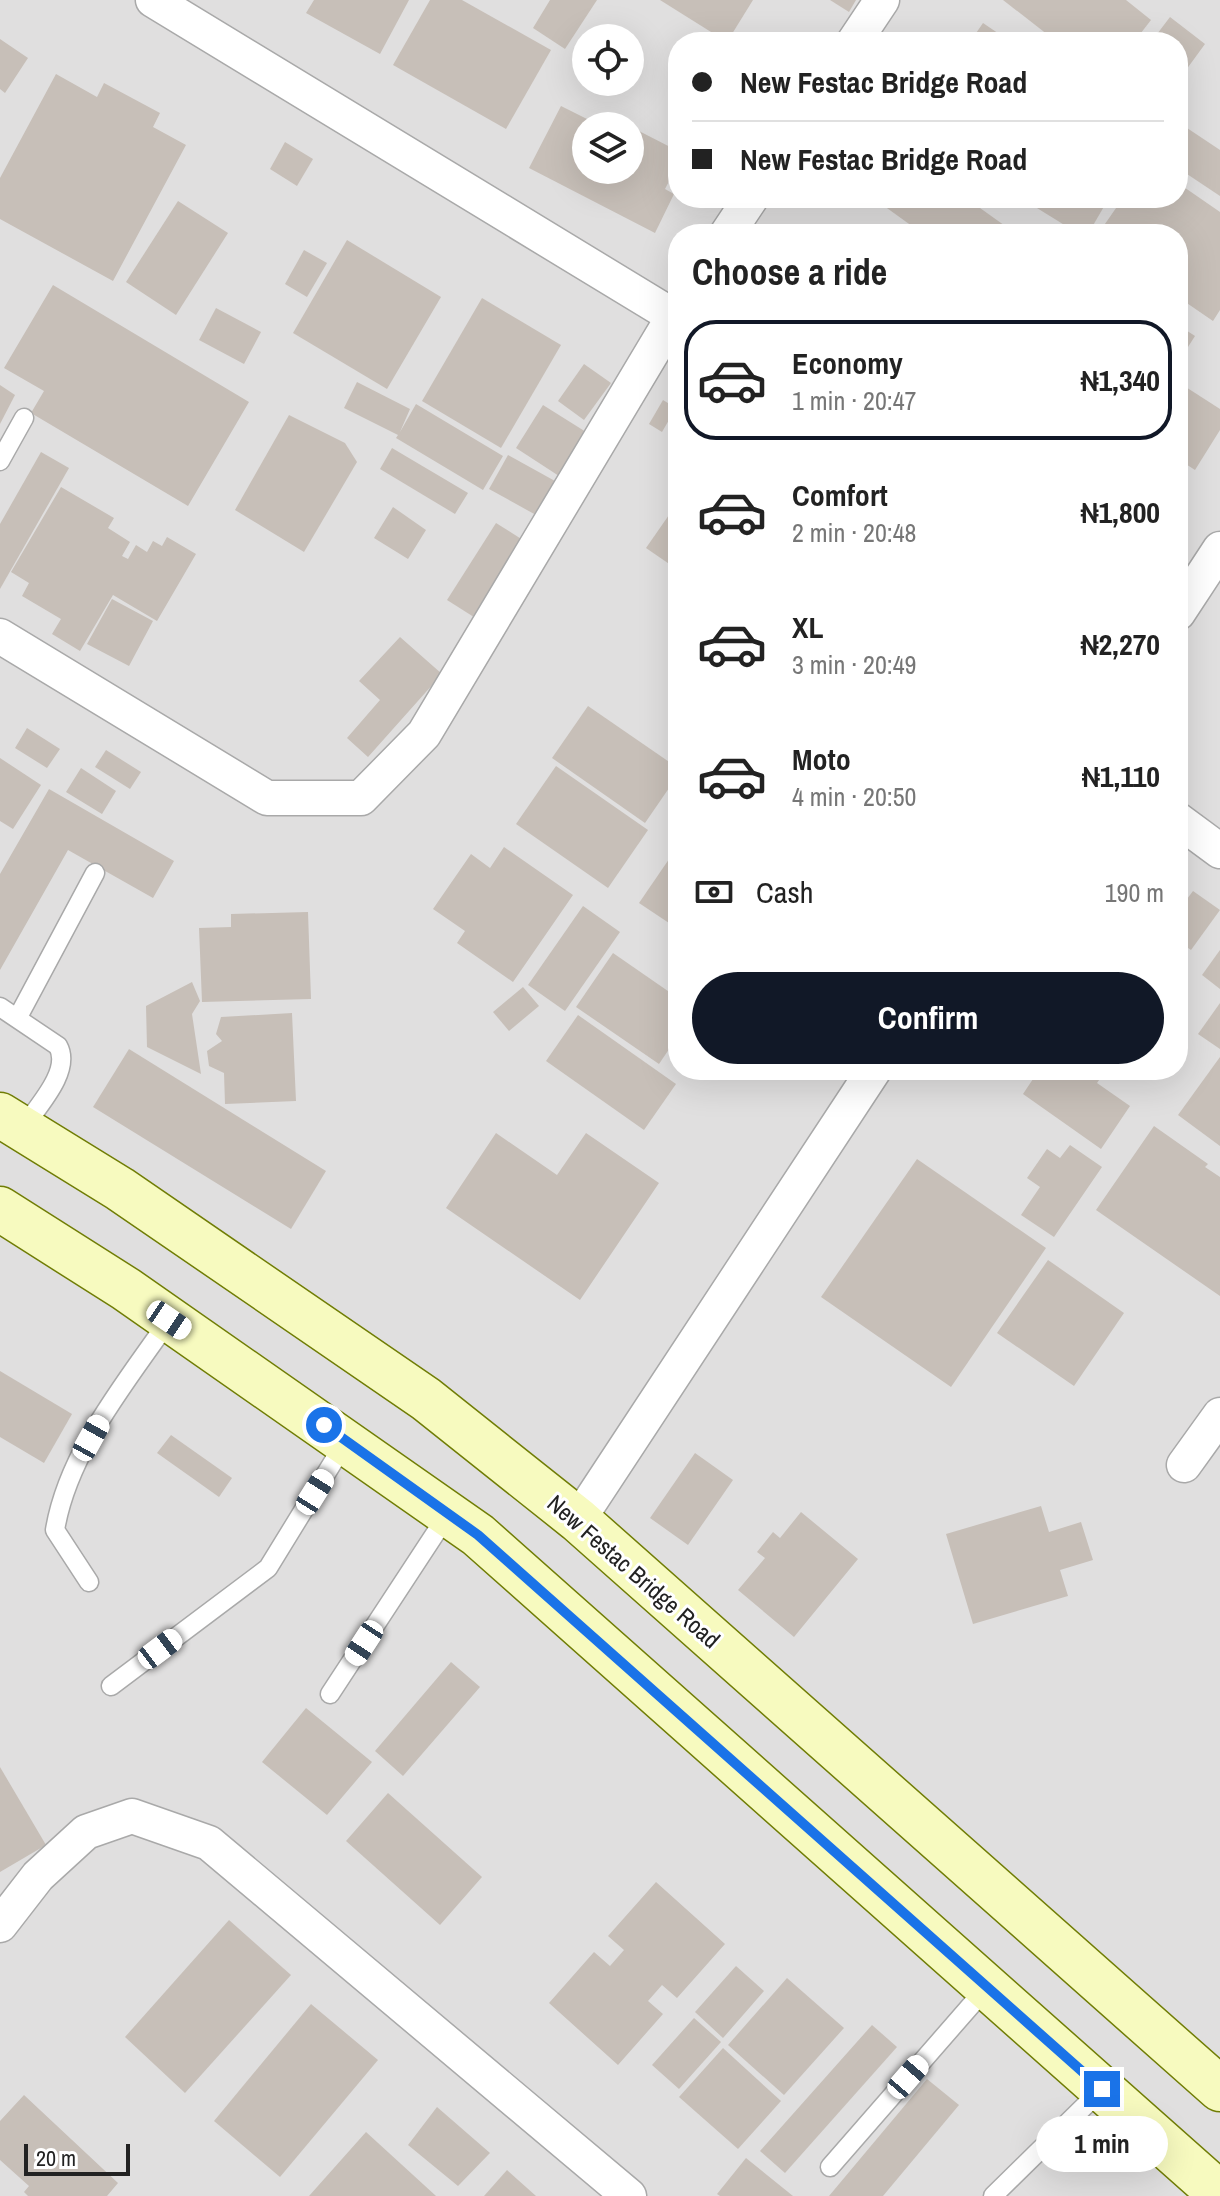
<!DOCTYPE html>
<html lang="en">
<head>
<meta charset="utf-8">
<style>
	:root { --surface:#fff; --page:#f6f6f6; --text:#222; --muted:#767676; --line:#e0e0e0; --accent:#111827 }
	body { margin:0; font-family:"Archivo Narrow",sans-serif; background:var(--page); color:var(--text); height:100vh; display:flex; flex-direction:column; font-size:30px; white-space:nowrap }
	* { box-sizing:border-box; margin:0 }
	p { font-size:26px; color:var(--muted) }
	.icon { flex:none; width:44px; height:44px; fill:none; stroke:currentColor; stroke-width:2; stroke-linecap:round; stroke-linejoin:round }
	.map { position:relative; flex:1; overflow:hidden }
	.side { position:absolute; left:668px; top:224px; width:520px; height:856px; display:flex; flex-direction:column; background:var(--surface); border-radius:32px; box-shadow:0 8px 32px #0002 }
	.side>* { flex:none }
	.banner { position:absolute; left:668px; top:32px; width:520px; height:176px; border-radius:32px; box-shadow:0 8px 32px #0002; display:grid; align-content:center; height:176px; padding:0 24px; background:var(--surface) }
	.tools { position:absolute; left:572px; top:24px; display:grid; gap:16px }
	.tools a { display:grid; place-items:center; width:72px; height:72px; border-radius:50%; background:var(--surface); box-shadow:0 8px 32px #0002; font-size:40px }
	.scale { position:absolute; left:24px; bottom:20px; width:106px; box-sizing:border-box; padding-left:8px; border:4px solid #222; border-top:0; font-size:22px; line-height:28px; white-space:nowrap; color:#222; -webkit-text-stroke:6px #fff; paint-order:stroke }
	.end { position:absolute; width:36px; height:36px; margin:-18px; border:10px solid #1a73e8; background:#fff; box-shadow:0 0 0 4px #fff }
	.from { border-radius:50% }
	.bubble { position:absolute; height:56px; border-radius:28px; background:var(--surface); box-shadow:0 8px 32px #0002; font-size:26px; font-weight:700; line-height:56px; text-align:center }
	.car { position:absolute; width:24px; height:48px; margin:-24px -12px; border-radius:10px; box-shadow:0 0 6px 2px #0007; background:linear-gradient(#fff 24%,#345 0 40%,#fff 0 76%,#345 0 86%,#fff 0) }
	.banner b { display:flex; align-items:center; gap:28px; height:76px; font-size:30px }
	.banner b+b { border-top:2px solid var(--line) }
	.banner i { width:20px; height:20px; background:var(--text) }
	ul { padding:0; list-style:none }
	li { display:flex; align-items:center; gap:24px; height:120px; margin:0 16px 12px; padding:0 8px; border:4px solid transparent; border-radius:32px }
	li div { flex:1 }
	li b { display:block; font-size:30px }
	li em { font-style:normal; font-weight:700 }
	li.current { border-color:var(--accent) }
	li>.icon { width:72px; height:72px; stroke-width:1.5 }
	h2 { padding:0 24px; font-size:36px; line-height:96px }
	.pay { display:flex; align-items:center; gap:20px; height:88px; padding:0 24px; font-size:30px }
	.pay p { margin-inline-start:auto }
	.action { display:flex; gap:16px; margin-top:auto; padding:16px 24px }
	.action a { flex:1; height:92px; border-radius:48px; background:var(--accent); color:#fff; font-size:32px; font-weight:700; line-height:92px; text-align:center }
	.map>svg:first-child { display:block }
	.residential { fill:#e0dfdf; fill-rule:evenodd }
	.building { fill:#c7bfb8 }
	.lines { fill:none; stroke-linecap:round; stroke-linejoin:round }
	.lane-casing { stroke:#a9a9a9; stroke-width:21 }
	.street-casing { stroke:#a9a9a9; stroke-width:37 }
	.secondary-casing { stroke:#707d05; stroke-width:47 }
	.lane { stroke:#fff; stroke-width:18 }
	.street { stroke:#fff; stroke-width:34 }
	.secondary { stroke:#f7fabf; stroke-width:44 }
	.route { stroke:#1a73e8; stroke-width:10 }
	.labels { text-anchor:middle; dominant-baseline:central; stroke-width:6; stroke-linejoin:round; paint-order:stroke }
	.street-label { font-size:24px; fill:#222; stroke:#fff }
</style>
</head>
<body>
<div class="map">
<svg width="1220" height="2196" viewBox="0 0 1220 2196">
	<rect width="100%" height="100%" fill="#f2efe9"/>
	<path class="residential" d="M0 0H1220V2196H0ZM586 38H630V82H586ZM678 42H1178V198H678ZM586 126H630V170H586ZM678 234H1178V1070H678Z"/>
	<g class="building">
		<path d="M314 0H409L380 54 306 13Z"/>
		<path d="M430 0H462L551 50 506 129 393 65Z"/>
		<path d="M550 0H597L565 49 533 28Z"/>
		<path d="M660 0H753L727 42Z"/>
		<path d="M830 0H856L849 12Z"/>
		<path d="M1003 0H1126L1151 20 1134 42H1057Z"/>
		<path d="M1170 17 1205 44 1178 81V42H1151Z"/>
		<path d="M983 23 1011 42H970Z"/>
		<path d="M0 39 28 58 5 93 0 89Z"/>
		<path d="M56 74 97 97 104 83 160 113 153 127 186 145 113 281 0 219V178Z"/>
		<path d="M561 106 601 126H586V170H630V141L633 143 639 131 678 151V164L665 189 674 194 655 233 529 168Z"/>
		<path d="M1178 122 1220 150V196L1178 168Z"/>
		<path d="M285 142 313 159 297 186 270 169Z"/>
		<path d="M1178 183 1220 212V310L1213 321 1178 297V234H1098L1123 198H1178Z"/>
		<path d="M873 198H966L1008 228 1004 234H923Z"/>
		<path d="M1025 198H1109L1088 234H1079L1024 200Z"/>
		<path d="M178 201 228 233 176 315 126 282Z"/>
		<path d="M347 240 441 297 387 389 293 333Z"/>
		<path d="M304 250 327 263 307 297 285 284Z"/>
		<path d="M53 285 249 402 188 506 31 413 44 391 4 368Z"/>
		<path d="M482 298 561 345 501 448 422 401Z"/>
		<path d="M216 308 261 332 244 364 199 340Z"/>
		<path d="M1178 325 1195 336 1181 358 1178 356Z"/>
		<path d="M584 364 611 383 584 420 558 401Z"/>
		<path d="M357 382 410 409 400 432 416 404 503 456 483 490 396 438 398 435 344 408Z"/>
		<path d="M1178 382 1220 409V430L1195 470 1178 459Z"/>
		<path d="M0 385 15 395 0 424Z"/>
		<path d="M663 400 676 408 662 432 649 424Z"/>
		<path d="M543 405 586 432 559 476 516 448Z"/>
		<path d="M289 415 345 443 357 462 304 552 235 510Z"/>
		<path d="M392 448 468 493 455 514 380 469Z"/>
		<path d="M41 452 69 468 0 589V524Z"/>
		<path d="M508 455 555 481 536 515 489 489Z"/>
		<path d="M61 487 114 518 108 528 130 542 122 556 128 559 136 545 147 552 153 541 162 546 167 537 196 554 157 621 113 595 80 651 52 634 61 619 22 596 29 583 11 572Z"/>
		<path d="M678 502V570L646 548Z"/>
		<path d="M393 507 426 530 408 559 374 538Z"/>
		<path d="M496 523 526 542 477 619 447 600Z"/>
		<path d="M112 599 153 621 129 666 87 644Z"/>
		<path d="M400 637 442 674 368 757 347 738 380 700 359 681Z"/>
		<path d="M588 706 678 768V775L645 823 552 758Z"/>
		<path d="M27 728 60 749 47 768 15 748Z"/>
		<path d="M106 750 141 772 130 789 95 767Z"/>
		<path d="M0 758 41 785 13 829 0 821Z"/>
		<path d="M556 766 648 830 608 888 516 824Z"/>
		<path d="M81 768 116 791 102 814 66 792Z"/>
		<path d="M49 789 174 861 153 898 68 850 0 970V874Z"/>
		<path d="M678 846V929L639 903Z"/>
		<path d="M504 847 573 895 513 982 457 943 465 931 433 909 471 854 490 868Z"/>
		<path d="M1193 891 1220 910 1191 950 1178 941V911Z"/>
		<path d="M583 906 620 932 565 1011 528 985Z"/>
		<path d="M308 912 311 999 202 1002 199 928 231 927V914Z"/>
		<path d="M1220 950V989L1202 975Z"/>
		<path d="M613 953 678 998V1036L659 1064 576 1007Z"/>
		<path d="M192 982 200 1001 192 1014 201 1074 147 1047 146 1006Z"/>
		<path d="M523 987 539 1006 509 1031 493 1012Z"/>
		<path d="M1220 1003V1049L1198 1034Z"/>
		<path d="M292 1013 296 1101 225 1104 224 1073 209 1066 207 1051 222 1041 216 1034 221 1017Z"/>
		<path d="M578 1015 676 1084 644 1130 546 1061Z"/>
		<path d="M129 1049 326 1171 291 1229 93 1107Z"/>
		<path d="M1220 1057V1146L1178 1115Z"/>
		<path d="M1039 1070H1106L1097 1083 1130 1106 1101 1149 1023 1094Z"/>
		<path d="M1154 1126 1208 1164 1205 1167 1220 1177V1296L1096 1210Z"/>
		<path d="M496 1133 557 1175 586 1133 659 1183 580 1300 446 1208Z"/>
		<path d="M1070 1145 1102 1167 1054 1237 1021 1215 1040 1187 1027 1178 1047 1149 1060 1158Z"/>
		<path d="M917 1159 1046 1248 951 1387 821 1297Z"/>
		<path d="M1048 1260 1124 1313 1074 1386 997 1333Z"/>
		<path d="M0 1371 72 1414 44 1463 0 1437Z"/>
		<path d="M171 1435 232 1478 219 1497 157 1453Z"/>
		<path d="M695 1453 733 1480 688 1545 650 1518Z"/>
		<path d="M1041 1506 1049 1532 1081 1522 1093 1560 1060 1570 1068 1596 973 1624 946 1534Z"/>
		<path d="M801 1512 858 1559 794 1637 738 1590 765 1558 757 1552 773 1532 780 1538Z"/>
		<path d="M451 1662 480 1687 403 1776 375 1751Z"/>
		<path d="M306 1708 372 1762 327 1815 262 1762Z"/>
		<path d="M0 1767 46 1845 0 1872Z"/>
		<path d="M388 1793 482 1877 440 1925 346 1841Z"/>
		<path d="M656 1882 725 1944 677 1998 662 1985 648 2001 663 2014 618 2065 549 2003 594 1952 610 1966 624 1950 608 1936Z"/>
		<path d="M229 1920 291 1975 185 2093 125 2037Z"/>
		<path d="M736 1966 764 1991 723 2038 695 2012Z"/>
		<path d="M787 1978 844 2028 784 2095 728 2045Z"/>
		<path d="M311 2004 378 2060 280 2177 214 2121Z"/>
		<path d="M694 2018 721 2042 679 2089 652 2065Z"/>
		<path d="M872 2025 897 2047 785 2173 760 2151Z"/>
		<path d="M723 2048 781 2101 738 2149 679 2097Z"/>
		<path d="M927 2079 959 2105 883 2196H829Z"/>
		<path d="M24 2095 118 2183 107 2196H28L24 2192 29 2186 0 2160V2121Z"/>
		<path d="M437 2107 490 2153 458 2186 408 2145Z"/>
		<path d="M366 2132 436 2196H309Z"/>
		<path d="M746 2158 793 2196H720L717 2194Z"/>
		<path d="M507 2170 536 2196H484Z"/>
	</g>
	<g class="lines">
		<defs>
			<g id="lane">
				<path d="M0 461 24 418"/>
				<path d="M0 1007 58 1046C72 1071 37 1107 23 1128"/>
				<path d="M18 1017 95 873"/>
				<path d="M89 1582 55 1530C68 1452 125 1384 169 1320"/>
				<path d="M111 1686 268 1568 346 1441"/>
				<path d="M330 1694 448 1514"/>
				<path d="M830 2167 987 1987"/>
				<path d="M993 2196 1102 2089"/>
			</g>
			<g id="street">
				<path d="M153 0 673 316"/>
				<path d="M854 42 882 0"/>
				<path d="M727 234 751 198"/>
				<path d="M1178 613 1220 549"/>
				<path d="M0 636 267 798H361L424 734 678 309"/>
				<path d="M1178 820 1220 851"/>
				<path d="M1184 1465 1220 1415"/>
				<path d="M578 1520 874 1070"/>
				<path d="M0 1925 38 1876 86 1832 132 1816 209 1843 629 2196"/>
			</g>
			<g id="secondary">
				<path d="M0 1115 120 1189 426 1399 578 1520 1220 2089"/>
				<path d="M0 1209 126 1289 478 1535 1220 2194"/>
			</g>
		</defs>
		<use href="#lane" class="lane-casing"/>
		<use href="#street" class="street-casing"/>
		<use href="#secondary" class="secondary-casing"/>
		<use href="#lane" class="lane"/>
		<use href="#street" class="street"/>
		<use href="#secondary" class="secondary"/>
	</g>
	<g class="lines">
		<path class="route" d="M324 1425 478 1535 1102 2089"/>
	</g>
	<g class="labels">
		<g class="street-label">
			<text transform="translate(634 1571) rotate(41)">New Festac Bridge Road</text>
		</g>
	</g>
</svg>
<div class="tools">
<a><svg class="icon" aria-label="locate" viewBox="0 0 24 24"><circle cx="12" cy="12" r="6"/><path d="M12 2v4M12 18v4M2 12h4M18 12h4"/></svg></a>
<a><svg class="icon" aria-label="layers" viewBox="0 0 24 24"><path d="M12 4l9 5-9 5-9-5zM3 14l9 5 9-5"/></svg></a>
</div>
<div class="scale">20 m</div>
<i class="end from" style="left:324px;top:1425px"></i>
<i class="end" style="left:1102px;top:2089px"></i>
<div class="bubble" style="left:1036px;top:2116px;width:132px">1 min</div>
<i class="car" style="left:169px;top:1320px;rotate:124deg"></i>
<i class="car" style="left:91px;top:1438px;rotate:29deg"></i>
<i class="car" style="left:315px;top:1492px;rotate:32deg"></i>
<i class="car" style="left:364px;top:1643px;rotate:213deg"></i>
<i class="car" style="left:160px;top:1649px;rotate:53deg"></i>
<i class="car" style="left:908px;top:2077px;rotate:41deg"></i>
<div class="banner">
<b><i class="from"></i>New Festac Bridge Road</b>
<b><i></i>New Festac Bridge Road</b>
</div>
<section class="side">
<h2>Choose a ride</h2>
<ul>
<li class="current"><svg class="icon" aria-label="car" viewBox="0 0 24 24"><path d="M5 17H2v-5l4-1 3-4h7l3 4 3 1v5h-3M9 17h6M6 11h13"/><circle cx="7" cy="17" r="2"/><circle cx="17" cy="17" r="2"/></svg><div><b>Economy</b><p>1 min · 20:47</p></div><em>₦1,340</em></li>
<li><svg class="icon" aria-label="car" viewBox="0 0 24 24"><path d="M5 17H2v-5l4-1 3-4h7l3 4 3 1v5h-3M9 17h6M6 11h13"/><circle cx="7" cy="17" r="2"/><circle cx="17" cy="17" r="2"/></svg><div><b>Comfort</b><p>2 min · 20:48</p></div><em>₦1,800</em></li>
<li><svg class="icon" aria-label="car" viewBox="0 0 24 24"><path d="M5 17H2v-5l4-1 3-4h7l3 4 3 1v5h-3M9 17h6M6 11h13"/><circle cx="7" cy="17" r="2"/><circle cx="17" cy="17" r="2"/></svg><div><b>XL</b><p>3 min · 20:49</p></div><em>₦2,270</em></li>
<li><svg class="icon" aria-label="car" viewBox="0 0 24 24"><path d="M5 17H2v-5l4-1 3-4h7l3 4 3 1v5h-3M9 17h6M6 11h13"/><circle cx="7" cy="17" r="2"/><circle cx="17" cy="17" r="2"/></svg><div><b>Moto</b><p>4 min · 20:50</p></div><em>₦1,110</em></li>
</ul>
<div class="pay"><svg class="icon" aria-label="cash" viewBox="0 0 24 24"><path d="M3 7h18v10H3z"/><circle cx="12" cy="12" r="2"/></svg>Cash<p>190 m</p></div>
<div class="action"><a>Confirm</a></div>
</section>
</div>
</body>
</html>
